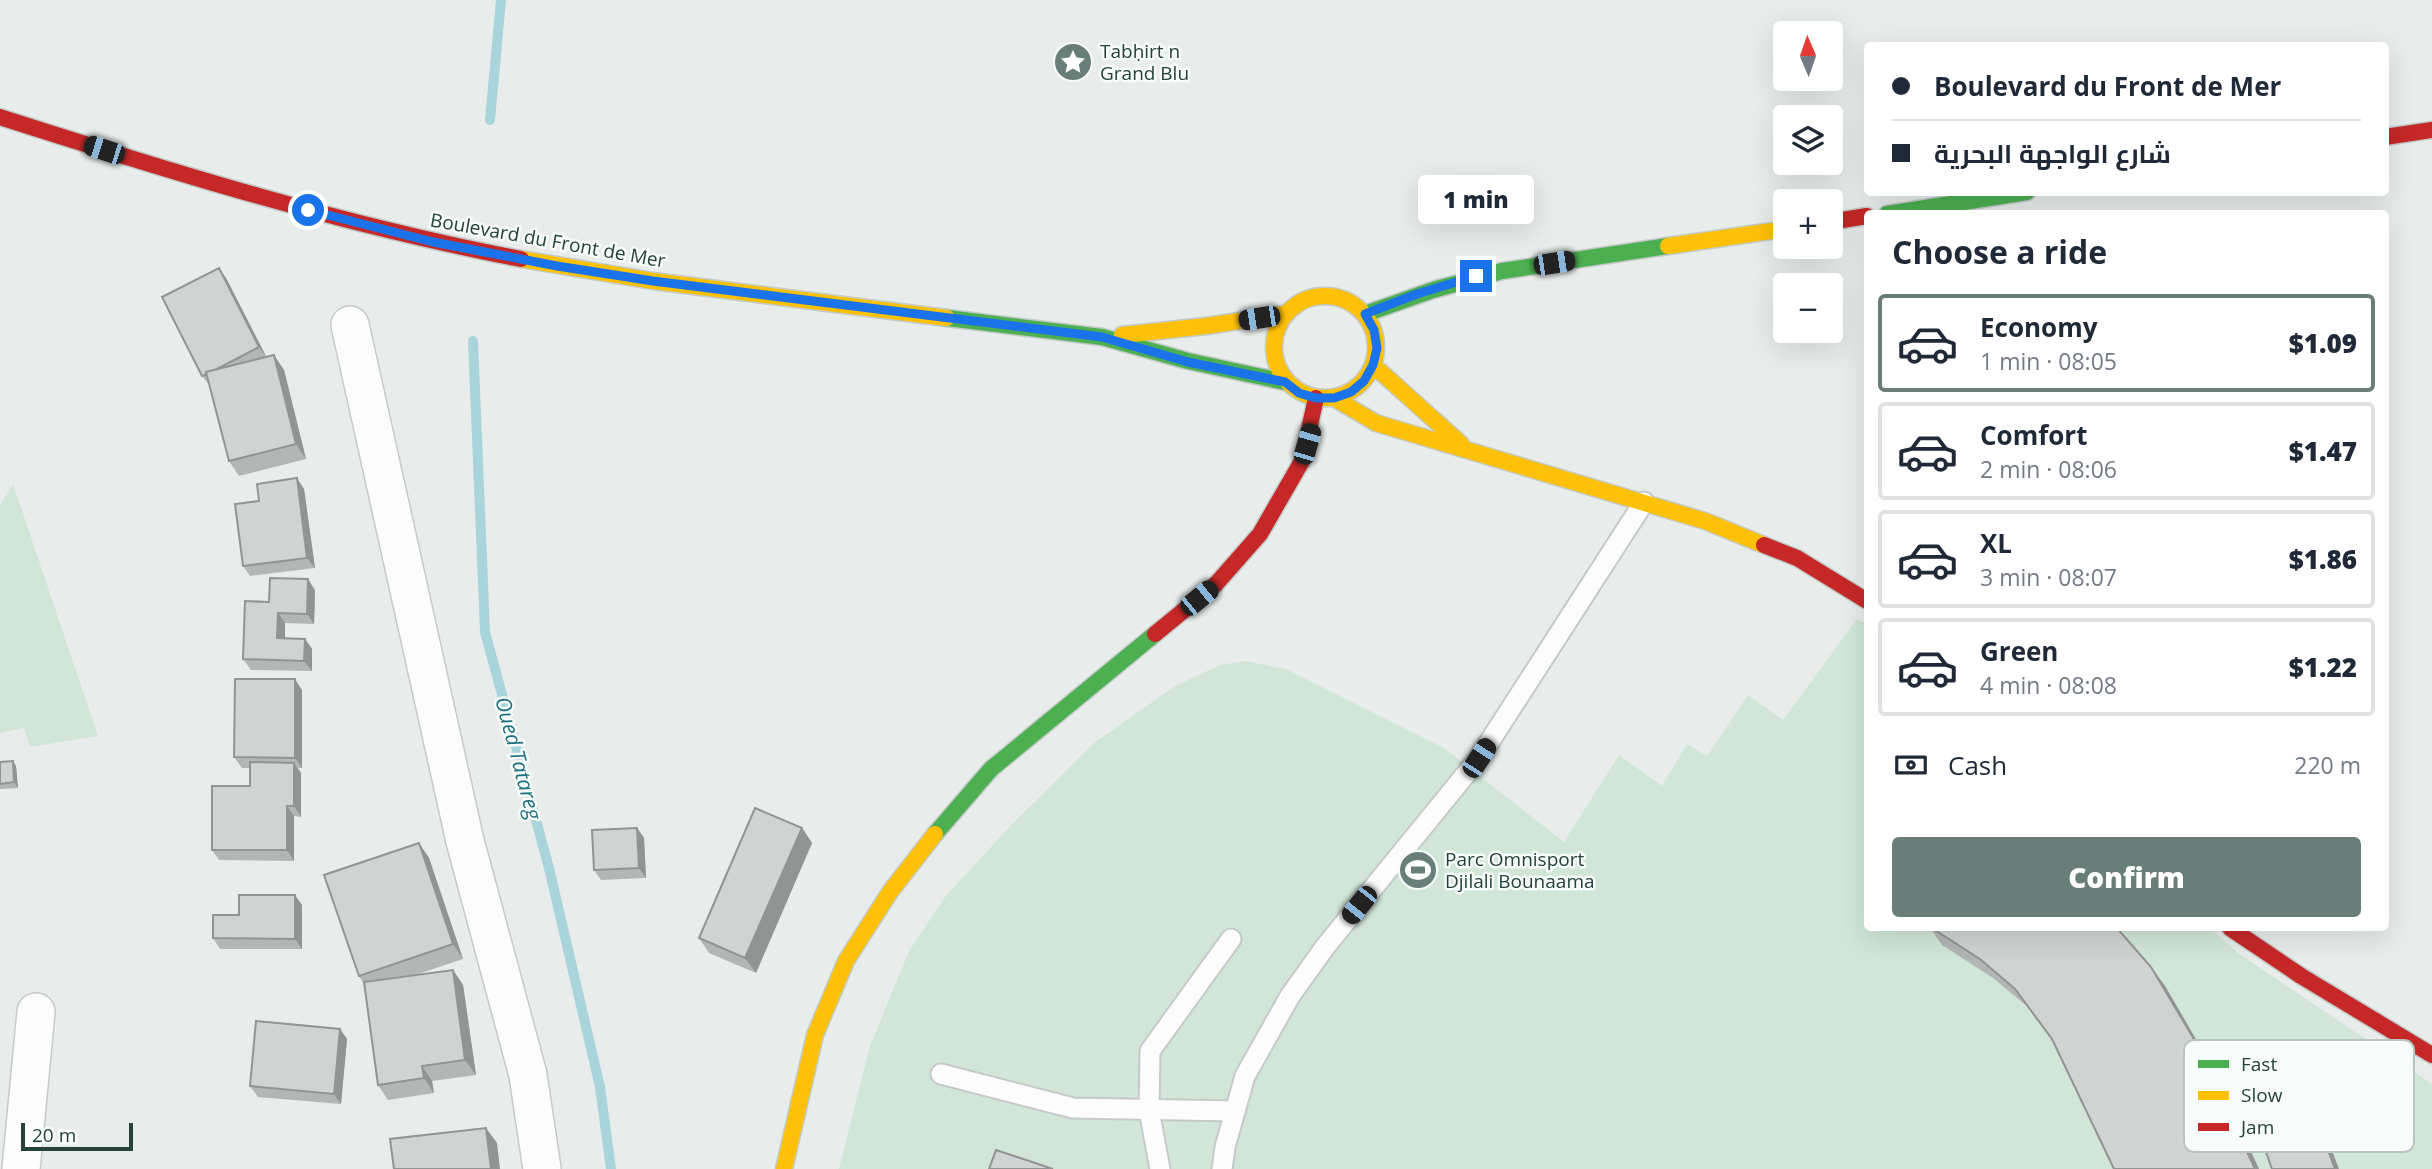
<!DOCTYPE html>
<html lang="en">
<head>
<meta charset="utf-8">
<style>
	:root { --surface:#fff; --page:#f2f2f3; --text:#1f2937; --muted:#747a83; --line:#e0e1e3; --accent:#697e78 }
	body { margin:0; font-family:"Open Sans",Cairo,sans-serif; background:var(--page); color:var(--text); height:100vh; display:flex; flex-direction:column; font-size:26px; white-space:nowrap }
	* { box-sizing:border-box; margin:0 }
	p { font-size:23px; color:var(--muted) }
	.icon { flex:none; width:38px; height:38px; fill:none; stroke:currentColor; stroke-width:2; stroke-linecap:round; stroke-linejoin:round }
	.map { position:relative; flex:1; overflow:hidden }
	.sheet { position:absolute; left:1864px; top:210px; width:525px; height:721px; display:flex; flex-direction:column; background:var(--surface); border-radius:7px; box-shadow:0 7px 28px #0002 }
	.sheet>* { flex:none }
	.top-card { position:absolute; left:1864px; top:42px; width:525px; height:154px; border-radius:7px; box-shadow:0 7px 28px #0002; display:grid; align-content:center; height:154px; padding:0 28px; background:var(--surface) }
	.needle { width:46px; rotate:358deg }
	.controls { position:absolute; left:1773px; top:21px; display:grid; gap:14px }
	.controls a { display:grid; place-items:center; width:70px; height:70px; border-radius:7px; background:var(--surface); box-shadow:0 7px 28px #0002; font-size:35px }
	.scale { position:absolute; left:21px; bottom:18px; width:112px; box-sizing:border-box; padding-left:7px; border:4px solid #24423a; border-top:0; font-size:19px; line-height:24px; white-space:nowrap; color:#24423a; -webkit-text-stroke:5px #f7fbf9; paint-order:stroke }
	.end { position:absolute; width:32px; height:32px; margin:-16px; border:9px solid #1a73e8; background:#fff; box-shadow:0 0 0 4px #fff }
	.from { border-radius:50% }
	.bubble { position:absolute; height:49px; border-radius:7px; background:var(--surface); box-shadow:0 7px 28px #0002; font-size:23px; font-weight:800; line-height:49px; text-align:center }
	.car { position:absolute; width:21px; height:42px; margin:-21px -10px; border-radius:9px; box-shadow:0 0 5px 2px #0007; background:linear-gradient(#222 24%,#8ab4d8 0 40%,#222 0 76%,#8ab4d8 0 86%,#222 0) }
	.top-card b { display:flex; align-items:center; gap:24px; height:66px; font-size:26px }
	.top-card b+b { border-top:2px solid var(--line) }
	.top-card i { width:18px; height:18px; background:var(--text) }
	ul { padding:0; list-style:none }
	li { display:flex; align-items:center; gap:21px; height:98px; margin:0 14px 10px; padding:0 14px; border:4px solid var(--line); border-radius:7px }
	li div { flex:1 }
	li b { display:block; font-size:26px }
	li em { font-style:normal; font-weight:800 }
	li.active { border-color:var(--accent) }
	li>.icon { width:63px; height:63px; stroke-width:1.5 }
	h2 { padding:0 28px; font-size:32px; line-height:84px }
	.pay { display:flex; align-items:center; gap:18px; height:77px; padding:0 28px; font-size:26px }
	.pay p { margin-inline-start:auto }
	.action { display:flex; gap:14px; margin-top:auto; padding:14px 28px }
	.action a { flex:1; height:80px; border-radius:7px; background:var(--accent); color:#fff; font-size:28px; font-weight:800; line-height:80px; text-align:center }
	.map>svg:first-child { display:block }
	.green { fill:#d1e6d8 }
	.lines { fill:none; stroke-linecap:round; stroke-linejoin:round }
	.stream { stroke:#a9d4db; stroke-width:10 }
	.lane-casing { stroke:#c5cac8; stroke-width:23 }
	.street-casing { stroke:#c5cac8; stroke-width:40 }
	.fast-casing { stroke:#c3cbc8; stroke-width:19 }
	.slow-casing { stroke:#c3cbc8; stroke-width:19 }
	.jam-casing { stroke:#c3cbc8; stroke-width:19 }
	.lane { stroke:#fcfcfc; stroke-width:19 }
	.street { stroke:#fcfcfc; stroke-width:37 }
	.fast { stroke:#4caf50; stroke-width:16 }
	.slow { stroke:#ffc107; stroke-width:16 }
	.jam { stroke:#c62828; stroke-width:16 }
	.wall { fill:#b2b6b5 }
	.shaded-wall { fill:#919493 }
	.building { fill:#cfd4d2; stroke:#919493; stroke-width:2 }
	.route { stroke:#1a73e8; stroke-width:9 }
	.labels { text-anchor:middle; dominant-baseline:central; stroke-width:5; stroke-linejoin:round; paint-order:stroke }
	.poi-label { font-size:19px; fill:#24423a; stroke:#f7fbf9; text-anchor:start }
	.street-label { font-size:19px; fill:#24423a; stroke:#f7fbf9 }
	.water-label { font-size:21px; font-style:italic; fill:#1c6f80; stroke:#f7fbf9 }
	.key { fill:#f7fbf9; stroke:#b8c4c0; stroke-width:2 }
	.key-label { font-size:19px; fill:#24423a }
</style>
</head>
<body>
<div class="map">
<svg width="2432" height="1169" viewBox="0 0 2432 1169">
	<rect width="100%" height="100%" fill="#e8edeb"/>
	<g class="green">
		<path d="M13 484 98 736 30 747 24 728 0 733V505Z"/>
		<path d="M1857 619 1867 624V928H2210L2238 953 2432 1084V1169H839L870 1046 909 951 945 897 1013 823 1094 743 1175 686 1220 665 1245 661 1286 669 1444 748 1564 842 1619 755 1662 786 1687 744 1707 756 1748 695 1783 720Z"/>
	</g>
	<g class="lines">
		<g class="stream">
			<path d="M490 120 501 0"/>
			<path d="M473 341 485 632 549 868 600 1087 611 1169"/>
		</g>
		<defs>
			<g id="lane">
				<path d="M941 1074 1073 1108 1235 1111"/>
				<path d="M1160 1169 1149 1110 1150 1051 1231 939"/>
				<path d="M1222 1169 1225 1147 1245 1076 1290 996 1325 947 1479 758 1644 502"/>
			</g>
			<g id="street">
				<path d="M350 325 465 841 528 1075 542 1169"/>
				<path d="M21 1169 36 1012"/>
			</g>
			<g id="fast">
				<path d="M1887 214 2027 192"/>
				<path d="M1365 314 1433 290 1502 271 1668 246"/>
				<path d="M947 318 1102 337 1188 361 1285 382"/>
				<path d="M935 834 991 769 1155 634"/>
			</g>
			<g id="slow">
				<path d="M1668 246 1785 229"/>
				<path d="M521 259 653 281 947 318"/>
				<circle cx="1325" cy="347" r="51"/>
				<path d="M1122 335 1206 326 1285 314"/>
				<path d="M1373 365 1461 444"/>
				<path d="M1334 398 1376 423 1705 521 1764 545"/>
				<path d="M784 1169 815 1035 846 961 890 892 935 834"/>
			</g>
			<g id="jam">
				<path d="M0 117C172 172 343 225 521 259"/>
				<path d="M2385 137 2432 130"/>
				<path d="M1830 222 1867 216"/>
				<path d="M1764 545 1797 558 1867 601"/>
				<path d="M1155 634 1216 584 1260 534 1302 461 1316 398"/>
				<path d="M2230 928 2301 976 2432 1055"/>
			</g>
		</defs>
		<use href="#lane" class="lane-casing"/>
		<use href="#street" class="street-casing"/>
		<use href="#fast" class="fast-casing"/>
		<use href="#slow" class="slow-casing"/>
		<use href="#jam" class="jam-casing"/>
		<use href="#lane" class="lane"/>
		<use href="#street" class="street"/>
		<use href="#fast" class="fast"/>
		<use href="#slow" class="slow"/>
		<use href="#jam" class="jam"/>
	</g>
	<g class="wall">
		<path d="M226 278 266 357 284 370 306 459 239 476 229 461 210 386 202 376Z"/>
		<path d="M304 489 315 568 250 576 243 566 259 501Z"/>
		<path d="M315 590 314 624 285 623V638L305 639 312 649V671L251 670 243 659 269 602Z"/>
		<path d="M302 690V768H298L301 773V817L294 816V861L219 860 212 850 250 786V768H242L234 757Z"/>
		<path d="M13 761 16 766 18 788 0 789V762Z"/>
		<path d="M637 828 644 838 646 878 601 880 594 870Z"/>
		<path d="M802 828 812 843 756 973 709 953 699 938Z"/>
		<path d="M419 843 429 858 463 959 418 974 453 970 463 985 476 1075 432 1081 434 1093 388 1100 378 1085 364 984 359 976Z"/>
		<path d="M302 905V949H220L213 938 239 915Z"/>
		<path d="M1930 928H2117L2165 986 2208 1060 2259 1169H2114L2053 1042 2029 1008 1993 978 1942 945Z"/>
		<path d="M340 1029 347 1039 341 1104 258 1097 250 1086Z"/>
	</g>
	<g class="shaded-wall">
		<path d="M219 268 226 278 267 358 259 347Z"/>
		<path d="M274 355 284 370 306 459 296 444Z"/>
		<path d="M297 478 304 489 315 568 307 558Z"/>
		<path d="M308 579 315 590 314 624 307 614Z"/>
		<path d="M278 613 285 623V648L277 638Z"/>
		<path d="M305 639 312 649V671L304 661Z"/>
		<path d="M295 679 302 690V768L295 758Z"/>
		<path d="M13 761 16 766 18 788 14 782Z"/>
		<path d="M294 763 301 773V817L294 806Z"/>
		<path d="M287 806 294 816V861L287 850Z"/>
		<path d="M637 828 644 838 646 878 639 868Z"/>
		<path d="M802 828 812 843 756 973 745 958Z"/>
		<path d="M419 843 429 858 463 959 453 944Z"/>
		<path d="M295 895 302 905V949L295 939Z"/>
		<path d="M2151 967 2165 986 2208 1060 2259 1169H2255Z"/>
		<path d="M453 970 463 985 476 1075 465 1060Z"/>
		<path d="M340 1029 347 1039 341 1104 334 1094Z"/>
		<path d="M422 1066 432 1081 434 1093 424 1078Z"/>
		<path d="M2313 1109 2320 1119 2339 1169H2335Z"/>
		<path d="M486 1128 497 1143 500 1169H491Z"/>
	</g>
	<g class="building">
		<path d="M219 268 259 347 213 371 206 372 207 374 202 376 162 297Z"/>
		<path d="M274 355 296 444 229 461 206 372Z"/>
		<path d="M297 478 307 558 243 566 235 504 259 501 257 484Z"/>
		<path d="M270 578 308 579 307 614 278 613 277 638 305 639 304 661 243 659 245 601 269 602Z"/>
		<path d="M235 679H295V758L234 757Z"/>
		<path d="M13 761 14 782 0 784V762Z"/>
		<path d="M250 762 294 763V806H287V850H212V786H250Z"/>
		<path d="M755 808 802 828 745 958 699 938Z"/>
		<path d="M637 828 639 868 594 870 592 830Z"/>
		<path d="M419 843 453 944 359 976 324 875Z"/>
		<path d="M239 895H295V939L213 938V915H239Z"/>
		<path d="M1932 928H2117L2151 967 2195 1041 2255 1169H2114L2052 1039 2015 989 1980 959Z"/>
		<path d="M453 970 465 1060 422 1066 424 1078 378 1085 364 982Z"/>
		<path d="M256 1021 340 1029 334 1094 250 1086Z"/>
		<path d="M2313 1109 2335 1169H2272L2258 1129Z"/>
		<path d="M486 1128 491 1169H394L390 1139Z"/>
		<path d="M996 1150 1053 1169H989Z"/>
	</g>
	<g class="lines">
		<path class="route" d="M308 210 433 242 557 266 653 281 1102 337 1188 362 1285 382 1299 393 1316 398H1334L1351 392 1364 381 1373 365 1377 348 1374 330 1365 314 1417 294 1476 276"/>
	</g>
	<defs>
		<symbol id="sight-disc" viewBox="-11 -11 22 22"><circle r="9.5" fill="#697e78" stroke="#f7fbf9"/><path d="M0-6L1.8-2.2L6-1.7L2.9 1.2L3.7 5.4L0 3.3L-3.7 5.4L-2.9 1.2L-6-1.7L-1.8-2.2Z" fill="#fff"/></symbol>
		<symbol id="stadium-disc" viewBox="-11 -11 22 22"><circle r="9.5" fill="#697e78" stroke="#f7fbf9"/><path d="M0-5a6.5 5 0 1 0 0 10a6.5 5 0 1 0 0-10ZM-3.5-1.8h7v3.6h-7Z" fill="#fff"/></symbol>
	</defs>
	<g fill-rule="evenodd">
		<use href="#sight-disc" x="1051" y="40" width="44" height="44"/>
		<use href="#stadium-disc" x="1396" y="848" width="44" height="44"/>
	</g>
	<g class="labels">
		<g class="poi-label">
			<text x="1100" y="51">Tabḥirt n<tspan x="1100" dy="22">Grand Blu</tspan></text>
			<text x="1445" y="859">Parc Omnisport<tspan x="1445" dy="22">Djilali Bounaama</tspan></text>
		</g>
		<g class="street-label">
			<text transform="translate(548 240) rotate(10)">Boulevard du Front de Mer</text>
		</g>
		<g class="water-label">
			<text transform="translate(519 758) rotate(75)">Oued Tatareg</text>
		</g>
	</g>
	<rect x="2184" y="1040" width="230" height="112" rx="10" class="key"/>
	<rect x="2198" y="1060" width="31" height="8" fill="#4caf50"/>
	<rect x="2198" y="1091" width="31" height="9" fill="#ffc107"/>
	<rect x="2198" y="1123" width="31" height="8" fill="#c62828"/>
	<g class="key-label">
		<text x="2241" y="1071">Fast</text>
		<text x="2241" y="1102">Slow</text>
		<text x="2241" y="1134">Jam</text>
	</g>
</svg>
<div class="controls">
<a><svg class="needle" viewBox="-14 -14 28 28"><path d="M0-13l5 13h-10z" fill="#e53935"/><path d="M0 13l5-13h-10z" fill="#747a83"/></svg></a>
<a><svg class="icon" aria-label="layers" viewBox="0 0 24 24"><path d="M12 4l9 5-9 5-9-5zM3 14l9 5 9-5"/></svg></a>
<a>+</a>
<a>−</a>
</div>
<div class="scale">20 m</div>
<i class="end from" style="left:308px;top:210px"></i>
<i class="end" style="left:1476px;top:276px"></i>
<div class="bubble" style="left:1418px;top:175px;width:116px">1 min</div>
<i class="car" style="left:104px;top:150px;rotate:288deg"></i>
<i class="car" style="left:1554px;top:263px;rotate:81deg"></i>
<i class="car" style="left:1259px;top:318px;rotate:261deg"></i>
<i class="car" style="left:1307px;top:444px;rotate:16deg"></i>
<i class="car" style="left:1199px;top:598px;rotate:51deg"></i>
<i class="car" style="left:1479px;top:758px;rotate:33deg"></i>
<i class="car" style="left:1359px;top:905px;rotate:219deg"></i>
<div class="top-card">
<b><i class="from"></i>Boulevard du Front de Mer</b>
<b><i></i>شارع الواجهة البحرية</b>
</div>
<section class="sheet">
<h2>Choose a ride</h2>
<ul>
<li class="active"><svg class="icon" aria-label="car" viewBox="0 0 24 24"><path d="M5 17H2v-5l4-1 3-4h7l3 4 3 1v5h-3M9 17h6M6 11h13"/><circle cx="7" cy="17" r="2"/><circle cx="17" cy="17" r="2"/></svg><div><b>Economy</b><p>1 min · 08:05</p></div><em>$1.09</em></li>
<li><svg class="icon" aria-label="car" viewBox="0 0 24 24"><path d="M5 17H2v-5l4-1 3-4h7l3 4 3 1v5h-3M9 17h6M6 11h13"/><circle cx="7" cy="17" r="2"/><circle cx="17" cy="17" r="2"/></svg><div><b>Comfort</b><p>2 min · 08:06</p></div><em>$1.47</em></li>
<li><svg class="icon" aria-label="car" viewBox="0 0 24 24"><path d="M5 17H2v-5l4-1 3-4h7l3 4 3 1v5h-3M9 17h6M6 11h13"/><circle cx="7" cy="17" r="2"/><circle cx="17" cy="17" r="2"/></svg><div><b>XL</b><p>3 min · 08:07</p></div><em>$1.86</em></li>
<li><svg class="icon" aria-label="car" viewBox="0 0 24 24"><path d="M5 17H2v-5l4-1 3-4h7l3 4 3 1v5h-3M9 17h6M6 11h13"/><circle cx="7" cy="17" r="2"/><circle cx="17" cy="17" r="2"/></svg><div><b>Green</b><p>4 min · 08:08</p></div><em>$1.22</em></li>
</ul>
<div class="pay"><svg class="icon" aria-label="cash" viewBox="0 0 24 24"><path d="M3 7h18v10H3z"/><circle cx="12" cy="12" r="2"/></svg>Cash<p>220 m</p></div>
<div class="action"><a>Confirm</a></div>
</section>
</div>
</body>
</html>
